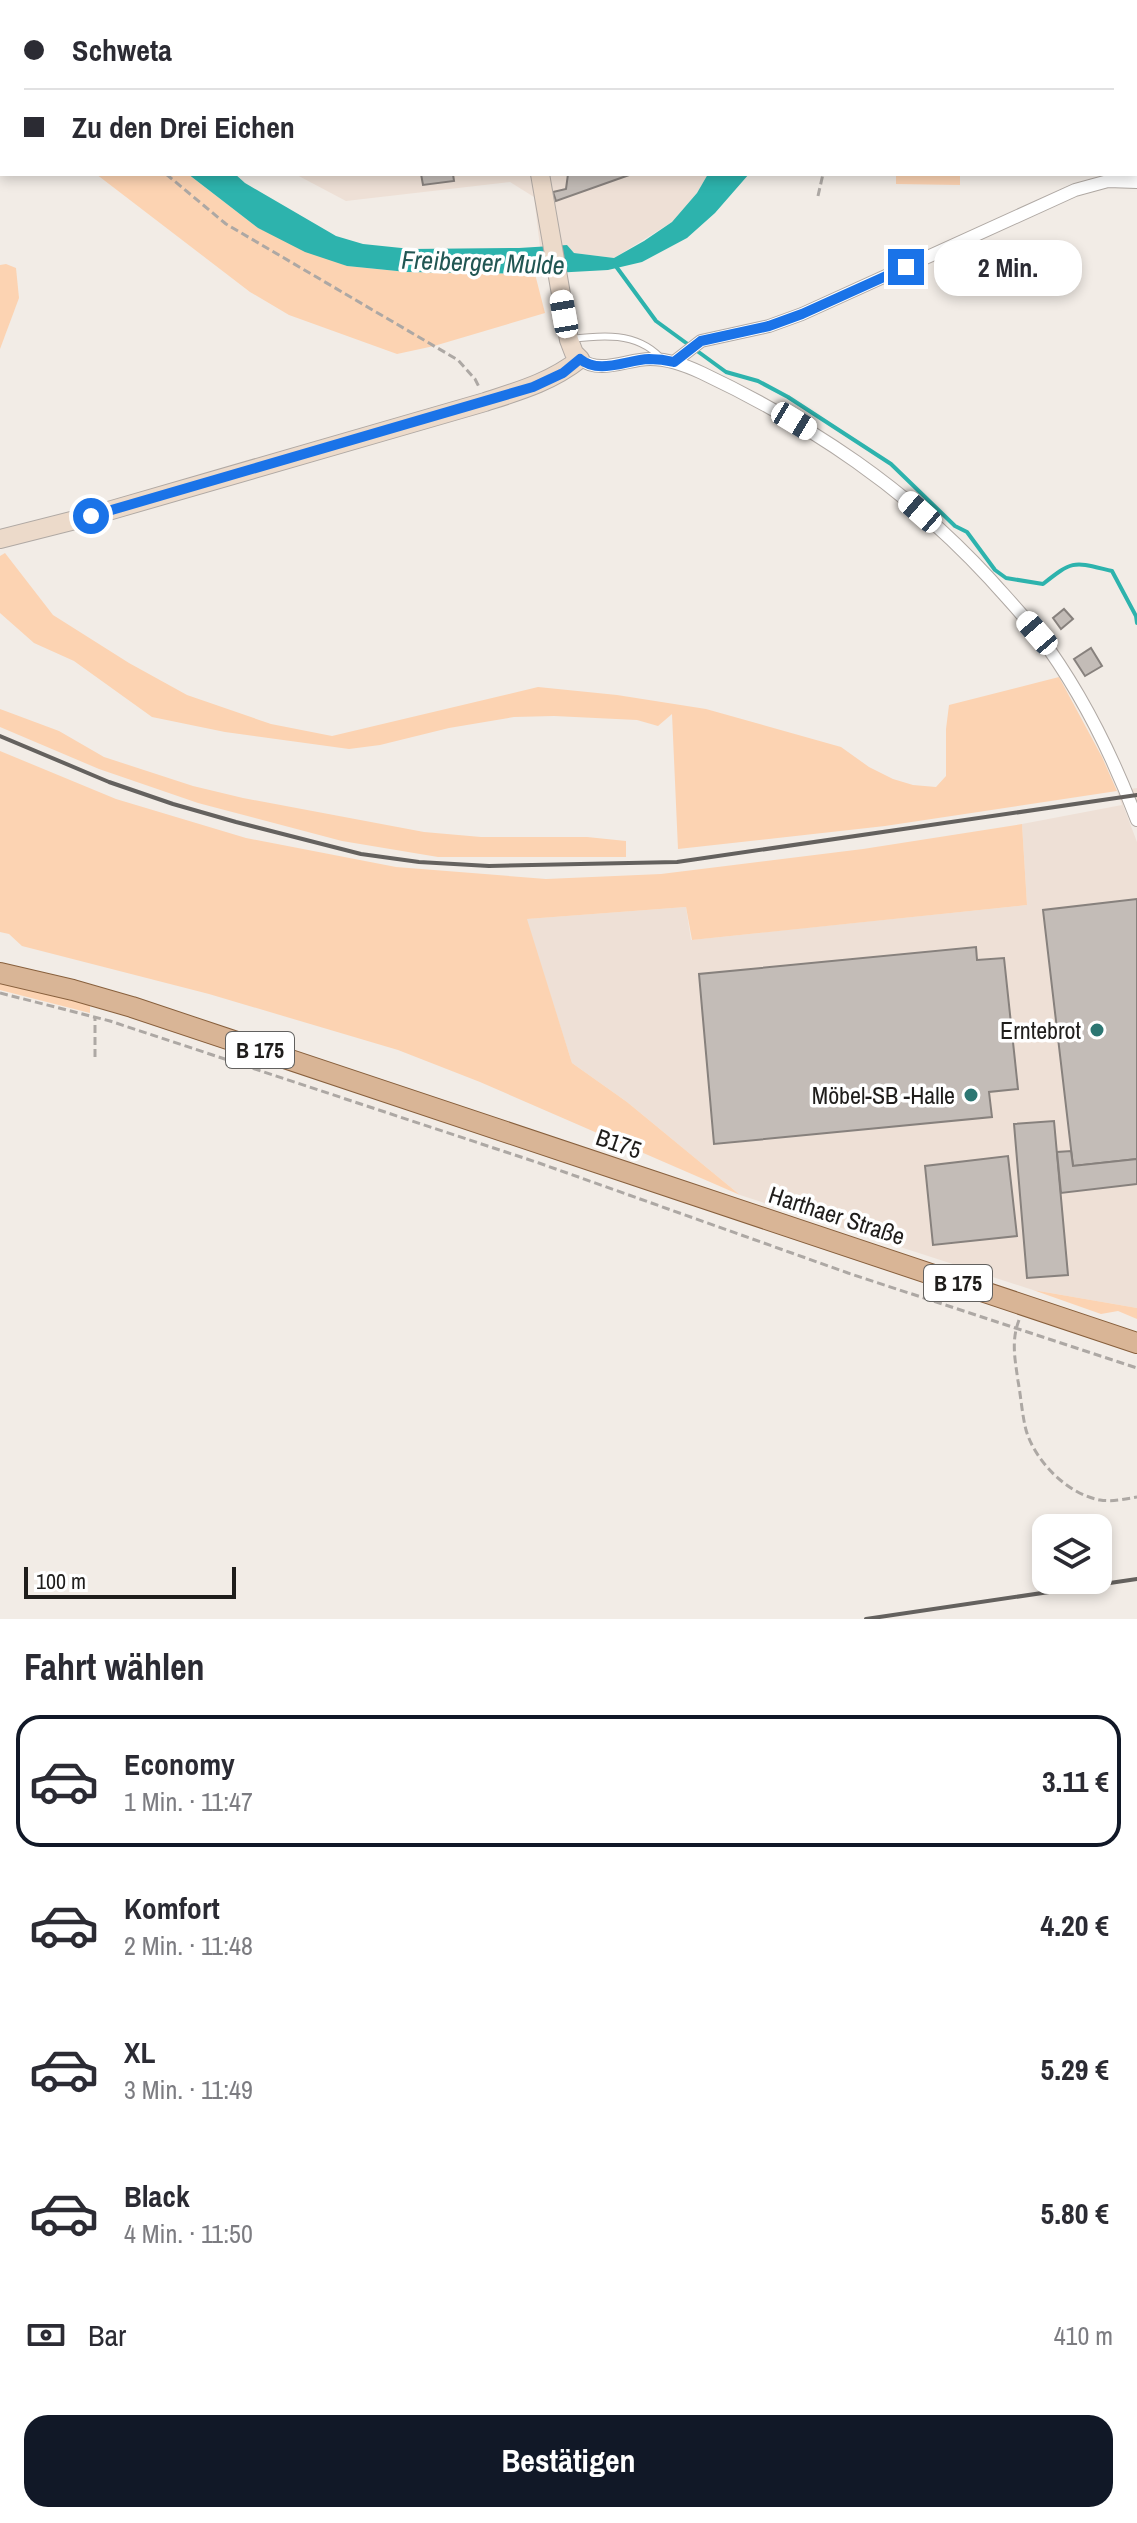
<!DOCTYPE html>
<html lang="de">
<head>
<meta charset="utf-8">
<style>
	:root { --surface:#fff; --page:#f2f2f3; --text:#2b2b33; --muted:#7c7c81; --line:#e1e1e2; --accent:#111827 }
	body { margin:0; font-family:"Archivo Narrow",sans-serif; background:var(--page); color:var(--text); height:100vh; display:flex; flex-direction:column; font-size:30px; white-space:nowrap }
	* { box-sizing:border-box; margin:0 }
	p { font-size:26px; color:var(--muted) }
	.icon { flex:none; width:44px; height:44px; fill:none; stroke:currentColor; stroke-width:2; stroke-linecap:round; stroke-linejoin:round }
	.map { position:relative; height:1619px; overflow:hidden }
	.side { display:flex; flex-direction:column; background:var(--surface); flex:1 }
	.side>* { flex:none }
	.guide { position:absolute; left:0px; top:0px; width:1138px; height:176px; box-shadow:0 4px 12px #0003; display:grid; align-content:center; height:176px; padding:0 24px; background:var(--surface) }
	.fabs { position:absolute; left:1032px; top:1514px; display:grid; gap:16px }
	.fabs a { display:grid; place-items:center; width:80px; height:80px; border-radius:16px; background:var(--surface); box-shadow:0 4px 12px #0003; font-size:40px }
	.scale { position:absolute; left:24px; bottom:20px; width:212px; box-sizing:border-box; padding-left:8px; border:4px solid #1f1d1b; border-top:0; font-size:22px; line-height:28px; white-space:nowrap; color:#1f1d1b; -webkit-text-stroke:6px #fff; paint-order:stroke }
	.end { position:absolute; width:36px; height:36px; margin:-18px; border:10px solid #1a73e8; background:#fff; box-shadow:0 0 0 4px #fff }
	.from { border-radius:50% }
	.bubble { position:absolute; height:56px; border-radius:24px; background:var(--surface); box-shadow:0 4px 12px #0003; font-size:26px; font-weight:700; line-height:56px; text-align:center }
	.car { position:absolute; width:24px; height:48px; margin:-24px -12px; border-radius:10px; box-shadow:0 0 6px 2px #0007; background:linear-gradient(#fff 24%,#345 0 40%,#fff 0 76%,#345 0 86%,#fff 0) }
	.guide b { display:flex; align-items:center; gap:28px; height:76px; font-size:30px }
	.guide b+b { border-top:2px solid var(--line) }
	.guide i { width:20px; height:20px; background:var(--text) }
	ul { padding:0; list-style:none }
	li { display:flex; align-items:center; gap:24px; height:132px; margin:0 16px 12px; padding:0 8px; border:4px solid transparent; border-radius:24px }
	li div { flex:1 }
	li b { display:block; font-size:30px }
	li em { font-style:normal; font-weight:700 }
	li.active { border-color:var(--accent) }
	li>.icon { width:72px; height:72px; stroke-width:1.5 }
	h2 { padding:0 24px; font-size:36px; line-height:96px }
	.pay { display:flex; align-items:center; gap:20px; height:88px; padding:0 24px; font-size:30px }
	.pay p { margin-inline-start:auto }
	.action { display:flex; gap:16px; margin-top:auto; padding:16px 24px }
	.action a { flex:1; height:92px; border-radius:24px; background:var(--accent); color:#fff; font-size:32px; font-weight:700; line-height:92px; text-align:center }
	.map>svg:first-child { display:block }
	.built { fill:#eee0d6 }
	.green { fill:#fcd3b2 }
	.water { fill:#2db3ad }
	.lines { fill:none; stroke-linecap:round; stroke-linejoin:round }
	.stream { stroke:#2db3ad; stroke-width:4 }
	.building { fill:#c3bcb7; stroke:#87817d; stroke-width:2 }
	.lane-casing { stroke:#b0a9a4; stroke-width:8 }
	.street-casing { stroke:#b0a9a4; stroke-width:14 }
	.secondary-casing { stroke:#b0a9a4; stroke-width:20 }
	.primary-casing { stroke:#88603d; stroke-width:22 }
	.path { stroke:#ada8a4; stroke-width:3; stroke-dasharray:8 4; stroke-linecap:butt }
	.lane { stroke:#fff; stroke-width:6 }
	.street { stroke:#fff; stroke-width:12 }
	.secondary { stroke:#ecdaca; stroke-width:18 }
	.primary { stroke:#d9b596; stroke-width:20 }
	.rail { stroke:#64615e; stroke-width:4 }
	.route { stroke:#1a73e8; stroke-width:10 }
	.poi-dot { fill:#2c7672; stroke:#fff; stroke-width:3 }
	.labels { text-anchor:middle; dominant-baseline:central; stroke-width:7; stroke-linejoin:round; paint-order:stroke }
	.shield { fill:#fff; stroke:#62615f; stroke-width:2 }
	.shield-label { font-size:22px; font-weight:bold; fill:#1f1d1b }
	.poi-label { font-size:24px; fill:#1f1d1b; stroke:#fff; text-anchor:end }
	.street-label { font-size:24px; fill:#1f1d1b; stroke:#fff }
	.water-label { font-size:26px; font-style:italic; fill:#215653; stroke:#fff }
</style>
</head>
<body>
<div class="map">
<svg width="1137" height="1619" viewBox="0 0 1137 1619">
	<rect width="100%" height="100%" fill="#f2ece6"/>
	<g class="built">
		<path d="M295 174H708L697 193 672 222 614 258 574 253 567 245 540 247 534 197 510 182 346 201Z"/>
		<path d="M1137 788V802L1123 805 1137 842V1308L1033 1290 740 1195 627 1102 572 1063 526 919 686 907 691 940 1027 905 1022 824 1122 805 1117 791Z"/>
	</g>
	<g class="green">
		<path d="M96 174H188L258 228 347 266 407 272 535 274 545 313 434 346 397 354 289 315 250 292Z"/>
		<path d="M896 174H960V185L896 184Z"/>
		<path d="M6 264 16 268 19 298 0 349V265Z"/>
		<path d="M5 553 53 615 129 663 187 695 271 724 332 736 538 687 617 695 706 709 841 747 869 767 893 779 913 785 936 787 946 776V729L949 705 1059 677 1102 757 1117 791 885 826 678 849 672 714 658 726 637 720 554 716 514 717 449 728 380 745 349 749 225 732 152 717 74 661 34 643 0 613V556Z"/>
		<path d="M0 709 59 731 104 757 193 786 243 798 424 832 481 837H587L626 841V857H438L342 841 198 803 99 769 0 727Z"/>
		<path d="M0 751 116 799 246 838 396 867 546 879 661 874 863 849 1022 824 1027 905 692 940 686 907 527 919 572 1063 627 1102 740 1195 480 1082 398 1050 209 994 22 946 9 934 0 932Z"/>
		<path d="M0 983 90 1005V1013L0 990Z"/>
		<path d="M1033 1290 1137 1308V1319L1118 1311 1101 1314Z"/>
	</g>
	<path class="water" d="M188 174H235L245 183 336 236 363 244 411 249 519 248 567 245 574 253 614 258 644 241 672 222 697 193 708 174H749L715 213 687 238 642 262 608 270 535 274 407 272 347 266 305 252 258 228Z"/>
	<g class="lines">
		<path class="stream" d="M615 265 656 321 726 372 758 381 788 397 891 464 955 526 967 532 995 570 1006 578 1043 584C1074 559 1074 562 1112 571L1136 616 1137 623"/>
	</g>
	<g class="building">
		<path d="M421 174H453L454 181 423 185Z"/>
		<path d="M568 174H632L556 201 553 192 566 189Z"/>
		<path d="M1064 609 1073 619 1061 629 1053 618Z"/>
		<path d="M1091 648 1102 666 1085 676 1074 659Z"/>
		<path d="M1137 899V1159L1073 1166 1043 910Z"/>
		<path d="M976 947 977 960 1004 958 1018 1089 989 1092 992 1117 714 1144 699 974Z"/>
		<path d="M1054 1121 1068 1275 1027 1278 1014 1124Z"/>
		<path d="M1071 1151 1073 1166 1137 1159V1184L1061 1193 1057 1152Z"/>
		<path d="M1008 1156 1017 1236 933 1245 925 1166Z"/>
	</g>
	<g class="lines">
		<defs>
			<path id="lane" d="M570 339C602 335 636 332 660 357"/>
			<g id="street">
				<path d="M580 359C600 375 627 359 650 359 669 359 685 365 702 373 812 425 907 489 990 579 1006 597 1023 615 1038 634 1080 690 1112 754 1137 820"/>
				<path d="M674 362 701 341 769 326 802 314 1075 190 1108 181 1137 182"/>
			</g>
			<g id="secondary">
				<path d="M513 0 514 2"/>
				<path d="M0 539 91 516 485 402C519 391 551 382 580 359L574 353 569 340 540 174"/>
			</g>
			<path id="primary" d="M0 973 73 990 132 1007 1137 1343"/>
		</defs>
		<use href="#lane" class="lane-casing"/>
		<use href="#street" class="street-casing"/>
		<use href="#secondary" class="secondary-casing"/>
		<use href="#primary" class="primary-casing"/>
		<g class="path">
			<path d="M0 78 2 79"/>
			<path d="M166 174 226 224 458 360 475 379 479 387"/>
			<path d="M818 196 823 174"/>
			<path d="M0 993 110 1021 539 1163 848 1273 1137 1368"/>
			<path d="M95 1057V1017"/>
			<path d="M1019 1320C1011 1341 1015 1359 1018 1381 1021 1397 1022 1414 1026 1430 1035 1461 1067 1494 1100 1500 1112 1502 1125 1499 1137 1497"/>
		</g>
		<use href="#lane" class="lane"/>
		<use href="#street" class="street"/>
		<use href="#secondary" class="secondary"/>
		<use href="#primary" class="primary"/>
		<g class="rail">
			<path d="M0 736 109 782 173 804 236 822 361 854 419 862 489 866 677 862 1137 795"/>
			<path d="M866 1619 1137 1579"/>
		</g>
	</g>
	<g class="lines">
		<path class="route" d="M91 516 533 387 563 373 580 359C599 375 626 360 649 359 657 359 666 360 674 362L701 341 769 326 802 314 906 267"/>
	</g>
	<g class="poi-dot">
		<circle cx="1097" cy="1030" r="8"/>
		<circle cx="971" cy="1095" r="8"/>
	</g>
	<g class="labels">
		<g class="shield">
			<rect x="226" y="1032" width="68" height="36" rx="6"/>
			<rect x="924" y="1265" width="68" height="36" rx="6"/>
		</g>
		<g class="shield-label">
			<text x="260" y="1050">B 175</text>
			<text x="958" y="1283">B 175</text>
		</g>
		<g class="poi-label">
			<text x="1081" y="1030">Erntebrot</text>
			<text x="955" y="1095">Möbel-SB -Halle</text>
		</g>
		<g class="street-label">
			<text transform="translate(619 1143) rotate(19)">B175</text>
			<text transform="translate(837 1215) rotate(18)">Harthaer Straße</text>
		</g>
		<g class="water-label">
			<text transform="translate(483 262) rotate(2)">Freiberger Mulde</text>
		</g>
	</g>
</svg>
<div class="fabs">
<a><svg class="icon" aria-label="layers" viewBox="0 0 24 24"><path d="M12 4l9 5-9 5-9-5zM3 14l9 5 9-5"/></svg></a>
</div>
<div class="scale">100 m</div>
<i class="end from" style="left:91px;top:516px"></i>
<i class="end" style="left:906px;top:267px"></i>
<div class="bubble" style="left:934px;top:240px;width:148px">2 Min.</div>
<i class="car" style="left:564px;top:314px;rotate:350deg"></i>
<i class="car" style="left:794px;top:421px;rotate:121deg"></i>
<i class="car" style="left:920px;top:512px;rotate:311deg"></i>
<i class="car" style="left:1037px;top:633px;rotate:319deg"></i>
<div class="guide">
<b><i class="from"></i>Schweta</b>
<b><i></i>Zu den Drei Eichen</b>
</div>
</div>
<section class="side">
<h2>Fahrt wählen</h2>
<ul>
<li class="active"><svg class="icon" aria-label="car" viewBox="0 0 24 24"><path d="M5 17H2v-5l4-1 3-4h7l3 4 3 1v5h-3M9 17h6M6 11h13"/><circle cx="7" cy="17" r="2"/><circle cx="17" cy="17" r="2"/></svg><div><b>Economy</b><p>1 Min. · 11:47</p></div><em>3.11 €</em></li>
<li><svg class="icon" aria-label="car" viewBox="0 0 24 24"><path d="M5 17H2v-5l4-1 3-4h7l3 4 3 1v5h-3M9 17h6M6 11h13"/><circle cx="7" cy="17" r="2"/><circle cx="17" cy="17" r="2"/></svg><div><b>Komfort</b><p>2 Min. · 11:48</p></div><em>4.20 €</em></li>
<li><svg class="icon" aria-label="car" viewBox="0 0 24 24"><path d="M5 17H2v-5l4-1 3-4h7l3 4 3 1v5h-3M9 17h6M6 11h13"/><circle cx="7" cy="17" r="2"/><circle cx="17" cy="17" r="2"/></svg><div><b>XL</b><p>3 Min. · 11:49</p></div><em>5.29 €</em></li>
<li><svg class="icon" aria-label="car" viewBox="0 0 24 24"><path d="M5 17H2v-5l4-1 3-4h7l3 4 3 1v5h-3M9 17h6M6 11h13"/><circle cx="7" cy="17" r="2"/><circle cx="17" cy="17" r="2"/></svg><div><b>Black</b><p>4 Min. · 11:50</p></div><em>5.80 €</em></li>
</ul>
<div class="pay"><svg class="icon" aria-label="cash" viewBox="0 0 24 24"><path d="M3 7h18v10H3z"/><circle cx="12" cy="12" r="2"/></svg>Bar<p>410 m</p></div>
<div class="action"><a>Bestätigen</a></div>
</section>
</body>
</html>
